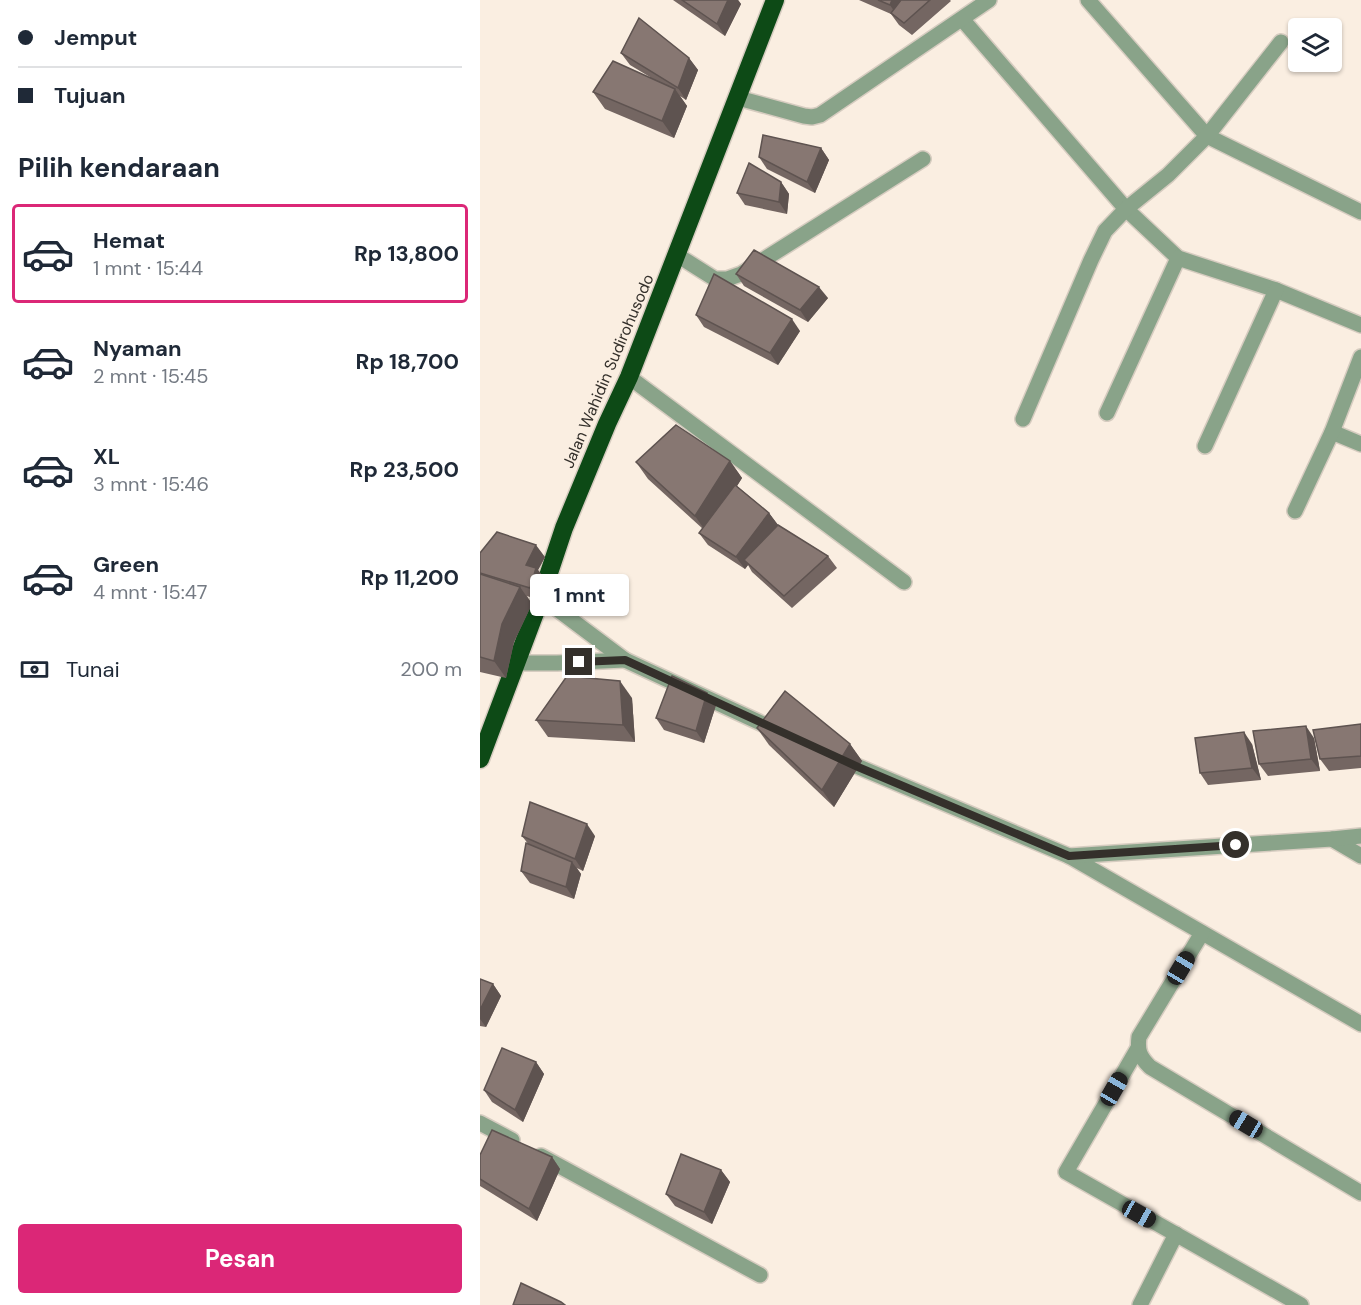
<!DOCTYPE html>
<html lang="id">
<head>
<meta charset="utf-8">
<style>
	:root { --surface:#fff; --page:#f2f2f3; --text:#1f2937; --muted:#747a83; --line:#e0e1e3; --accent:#db2777 }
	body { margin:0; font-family:"DM Sans",sans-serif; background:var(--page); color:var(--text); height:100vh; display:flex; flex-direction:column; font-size:22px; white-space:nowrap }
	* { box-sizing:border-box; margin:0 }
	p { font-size:20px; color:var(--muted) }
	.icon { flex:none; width:33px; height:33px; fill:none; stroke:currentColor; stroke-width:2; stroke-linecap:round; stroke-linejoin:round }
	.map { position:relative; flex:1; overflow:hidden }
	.side { display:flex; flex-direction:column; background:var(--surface); width:480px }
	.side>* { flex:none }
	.guide { display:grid; align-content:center; height:132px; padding:0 18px; background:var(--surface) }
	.buttons { position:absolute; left:808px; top:18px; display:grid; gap:12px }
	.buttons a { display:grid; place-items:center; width:54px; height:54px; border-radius:6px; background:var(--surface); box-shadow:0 2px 4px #0004; font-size:30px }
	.end { position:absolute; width:27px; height:27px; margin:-14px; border:8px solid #34302b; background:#fff; box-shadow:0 0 0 3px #fff }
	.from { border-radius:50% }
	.bubble { position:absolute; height:42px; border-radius:6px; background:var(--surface); box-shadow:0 2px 4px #0004; font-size:20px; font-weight:700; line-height:42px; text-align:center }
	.car { position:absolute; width:18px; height:36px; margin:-18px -9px; border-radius:8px; box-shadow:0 0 4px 2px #0007; background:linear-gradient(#222 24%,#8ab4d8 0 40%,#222 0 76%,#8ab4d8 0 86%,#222 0) }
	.guide b { display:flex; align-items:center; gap:21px; height:57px; font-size:22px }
	.guide b+b { border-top:2px solid var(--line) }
	.guide i { width:15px; height:15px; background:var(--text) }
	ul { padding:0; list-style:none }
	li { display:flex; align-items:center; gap:18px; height:99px; margin:0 12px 9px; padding:0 6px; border:3px solid transparent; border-radius:6px }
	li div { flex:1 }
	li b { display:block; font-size:22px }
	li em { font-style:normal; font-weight:700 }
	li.on { border-color:var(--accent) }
	li>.icon { width:54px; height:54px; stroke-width:1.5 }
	h2 { padding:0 18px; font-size:27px; line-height:72px }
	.pay { display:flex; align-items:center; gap:15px; height:66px; padding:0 18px; font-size:22px }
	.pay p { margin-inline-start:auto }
	.action { display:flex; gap:12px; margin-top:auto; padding:12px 18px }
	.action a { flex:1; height:69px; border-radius:6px; background:var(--accent); color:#fff; font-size:24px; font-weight:700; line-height:69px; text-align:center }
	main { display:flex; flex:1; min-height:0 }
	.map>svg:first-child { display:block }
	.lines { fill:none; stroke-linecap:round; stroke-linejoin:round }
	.minor-casing { stroke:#d6ccc0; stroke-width:18 }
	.highway-casing { stroke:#d6ccc0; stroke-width:21 }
	.minor { stroke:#89a389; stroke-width:15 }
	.highway { stroke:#0d4a16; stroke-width:18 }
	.wall { fill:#746662 }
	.shaded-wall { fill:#5e5350 }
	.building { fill:#877772; stroke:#5e5350; stroke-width:1.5 }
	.route { stroke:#34302b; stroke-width:8 }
	.labels { text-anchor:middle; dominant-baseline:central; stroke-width:5; stroke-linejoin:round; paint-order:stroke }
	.street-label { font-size:16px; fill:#34302b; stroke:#faeee1 }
</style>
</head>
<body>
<main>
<section class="side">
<div class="guide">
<b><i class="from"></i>Jemput</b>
<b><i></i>Tujuan</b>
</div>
<h2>Pilih kendaraan</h2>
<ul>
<li class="on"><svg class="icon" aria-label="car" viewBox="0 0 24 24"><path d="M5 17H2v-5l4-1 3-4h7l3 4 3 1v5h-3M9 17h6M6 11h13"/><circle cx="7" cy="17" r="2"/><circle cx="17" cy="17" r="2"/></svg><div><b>Hemat</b><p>1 mnt · 15:44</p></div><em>Rp 13,800</em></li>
<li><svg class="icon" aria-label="car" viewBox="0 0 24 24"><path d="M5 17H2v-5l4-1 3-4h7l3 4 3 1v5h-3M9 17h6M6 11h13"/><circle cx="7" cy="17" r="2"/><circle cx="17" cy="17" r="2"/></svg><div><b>Nyaman</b><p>2 mnt · 15:45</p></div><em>Rp 18,700</em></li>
<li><svg class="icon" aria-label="car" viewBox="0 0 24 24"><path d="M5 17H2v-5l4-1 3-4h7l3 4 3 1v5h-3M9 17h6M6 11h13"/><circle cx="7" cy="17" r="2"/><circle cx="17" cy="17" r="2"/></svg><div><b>XL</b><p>3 mnt · 15:46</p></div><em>Rp 23,500</em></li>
<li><svg class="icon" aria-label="car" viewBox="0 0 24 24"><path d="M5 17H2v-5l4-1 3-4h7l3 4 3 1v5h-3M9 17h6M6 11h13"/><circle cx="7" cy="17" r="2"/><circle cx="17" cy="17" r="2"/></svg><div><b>Green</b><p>4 mnt · 15:47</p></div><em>Rp 11,200</em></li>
</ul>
<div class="pay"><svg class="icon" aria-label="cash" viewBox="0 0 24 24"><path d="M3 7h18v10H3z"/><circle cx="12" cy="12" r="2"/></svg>Tunai<p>200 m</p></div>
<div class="action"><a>Pesan</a></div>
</section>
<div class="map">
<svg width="881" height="1305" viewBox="0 0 881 1305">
	<rect width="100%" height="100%" fill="#faeee1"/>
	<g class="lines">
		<defs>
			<g id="minor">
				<path d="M608 0 727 136 881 212"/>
				<path d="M482 19 646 209 698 258 796 290 881 325"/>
				<path d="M258 98 324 116 332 117 340 115 509 0"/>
				<path d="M197 255 235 279H247L261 274 443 159"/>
				<path d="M149 377 424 582"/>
				<path d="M627 413 698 258"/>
				<path d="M543 419 611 260 625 231 646 209 688 175 727 136 801 42"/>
				<path d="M852 432 881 444"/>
				<path d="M725 446 796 290"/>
				<path d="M815 511 852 432 881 357"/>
				<path d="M61 597 145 660 298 731"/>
				<path d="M36 663H77L145 660"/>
				<path d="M360 759 589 856 881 1024"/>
				<path d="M852 839 881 856"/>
				<path d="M589 856 852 839 881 836"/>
				<path d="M722 933 659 1037C657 1051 660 1057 670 1067L881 1193"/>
				<path d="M658 1048 586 1172 821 1305"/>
				<path d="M0 1123 32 1140"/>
				<path d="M61 1156 280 1275"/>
				<path d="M660 1305 696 1234"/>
			</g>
			<path id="highway" d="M0 759 61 597 84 528 127 424 149 377 295 0"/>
		</defs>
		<use href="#minor" class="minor-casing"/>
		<use href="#highway" class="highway-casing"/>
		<use href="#minor" class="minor"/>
		<use href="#highway" class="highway"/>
	</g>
	<g class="wall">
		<path d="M193 0H258L261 4 245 36Z"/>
		<path d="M379 0H470L471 1 432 35 419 25 411 14Z"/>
		<path d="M141 53 209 58 218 70 206 100 200 96 207 106 194 138 125 109 113 92 170 77 150 65Z"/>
		<path d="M341 148 349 160 335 193 287 169 279 157Z"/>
		<path d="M301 182 309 194 307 214 265 205 257 193Z"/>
		<path d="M256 274 348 298 328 322 264 286Z"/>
		<path d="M216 315 320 331 298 365 224 327Z"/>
		<path d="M250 461 262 478 257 486 289 513 298 525 348 556 357 568 312 608 272 572 268 565 265 569 228 545 219 533 223 529 168 479 156 462Z"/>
		<path d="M0 553 65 557 58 570 65 579 58 600 47 596 52 604 34 642 26 678 0 672Z"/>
		<path d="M152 698 155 742 68 737 56 720Z"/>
		<path d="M236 705 224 743 184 730 176 718Z"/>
		<path d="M881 724V768L849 771 840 759Z"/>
		<path d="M277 728 370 744 382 761 354 807 289 745Z"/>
		<path d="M834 738 840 771 788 776 779 764Z"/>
		<path d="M772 744 781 780 728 785 720 773Z"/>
		<path d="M42 836H115L103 871 97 868 101 874 94 899 50 883 41 871 49 845Z"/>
		<path d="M0 979 13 984 21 996 6 1027 0 1026Z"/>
		<path d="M56 1062 64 1074 43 1122 12 1102 4 1090Z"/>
		<path d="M0 1155 72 1157 80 1169 57 1221 0 1186Z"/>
		<path d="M241 1170 250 1182 232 1224 195 1206 186 1194Z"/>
	</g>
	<g class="shaded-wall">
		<path d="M248 0H258L261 4 245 36 237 24Z"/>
		<path d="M412 0H426L418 17 410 5Z"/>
		<path d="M209 58 218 70 206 100 198 88Z"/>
		<path d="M195 89 207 106 194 138 182 121Z"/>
		<path d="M341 148 349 160 335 193 327 182Z"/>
		<path d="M301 182 309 194 307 214 299 202Z"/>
		<path d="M339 287 348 298 328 322 320 310Z"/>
		<path d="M312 319 320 331 298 365 290 353Z"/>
		<path d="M250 461 262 478 227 533 215 516Z"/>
		<path d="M289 513 298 525 264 560 268 565 265 569 256 557Z"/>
		<path d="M56 545 65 557 58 570 65 579 58 600 50 588 46 565Z"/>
		<path d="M40 587 52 604 34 642 26 678 14 661 22 624Z"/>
		<path d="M140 681 152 698 155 742 143 725Z"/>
		<path d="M227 693 236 705 224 743 216 731Z"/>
		<path d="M826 726 834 738 840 771 831 759Z"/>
		<path d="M764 732 772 744 781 780 772 768Z"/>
		<path d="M370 744 382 761 354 807 342 790Z"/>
		<path d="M107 824 115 836 103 871 95 859Z"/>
		<path d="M92 862 101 874 94 899 86 887Z"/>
		<path d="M13 984 21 996 6 1027 0 1019V1010Z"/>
		<path d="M56 1062 64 1074 43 1122 35 1110Z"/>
		<path d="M72 1157 80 1169 57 1221 49 1209Z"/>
		<path d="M241 1170 250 1182 232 1224 224 1212Z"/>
	</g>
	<g class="building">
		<path d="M202 0H248L237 24Z"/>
		<path d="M398 0H412L410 5Z"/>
		<path d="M421 0H450L424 23 411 13Z"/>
		<path d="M159 18 209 58 198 88 141 53Z"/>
		<path d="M133 61 195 89 182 121 113 92Z"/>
		<path d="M283 135 341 148 327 182 279 157Z"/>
		<path d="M269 163 301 182 299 202 257 193Z"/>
		<path d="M274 250 339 287 320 310 256 274Z"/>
		<path d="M234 274 312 319 290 353 216 315Z"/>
		<path d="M196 425 250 461 215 516 156 462Z"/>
		<path d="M255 485 289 513 256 557 219 533Z"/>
		<path d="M298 525 348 556 304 596 264 560Z"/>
		<path d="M17 532 56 545 46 565 56 568 50 588 0 573V553Z"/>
		<path d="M0 574 40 587 22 624 14 661 0 657Z"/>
		<path d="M87 676 140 681 143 725 56 720Z"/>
		<path d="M192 676 227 693 216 731 176 718Z"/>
		<path d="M305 691 370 744 342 790 277 728Z"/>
		<path d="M881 724V756L840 759 833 730Z"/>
		<path d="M826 726 831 759 779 764 773 731Z"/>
		<path d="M764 732 772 768 720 773 715 738Z"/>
		<path d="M50 802 107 824 95 859 42 836Z"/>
		<path d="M46 843 92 862 86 887 41 871Z"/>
		<path d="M0 979 13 984 0 1010Z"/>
		<path d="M22 1048 56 1062 35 1110 4 1090Z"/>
		<path d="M12 1130 72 1157 49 1209 0 1179V1155Z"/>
		<path d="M201 1154 241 1170 224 1212 186 1194Z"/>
		<path d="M41 1283 81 1302 85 1305H33Z"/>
	</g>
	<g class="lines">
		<path class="route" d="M99 662 145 660 378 767 589 856 756 845"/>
	</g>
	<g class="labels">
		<g class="street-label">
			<text transform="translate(128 371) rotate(-67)">Jalan Wahidin Sudirohusodo</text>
		</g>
	</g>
</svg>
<div class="buttons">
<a><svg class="icon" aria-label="layers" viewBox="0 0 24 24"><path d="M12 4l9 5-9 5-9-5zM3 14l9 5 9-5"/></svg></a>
</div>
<i class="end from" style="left:756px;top:845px"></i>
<i class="end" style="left:99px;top:662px"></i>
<div class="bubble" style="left:50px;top:574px;width:99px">1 mnt</div>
<i class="car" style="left:701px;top:968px;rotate:31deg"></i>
<i class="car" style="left:634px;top:1089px;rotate:30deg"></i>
<i class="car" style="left:766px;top:1124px;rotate:301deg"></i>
<i class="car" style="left:659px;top:1214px;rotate:119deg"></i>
</div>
</main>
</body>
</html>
